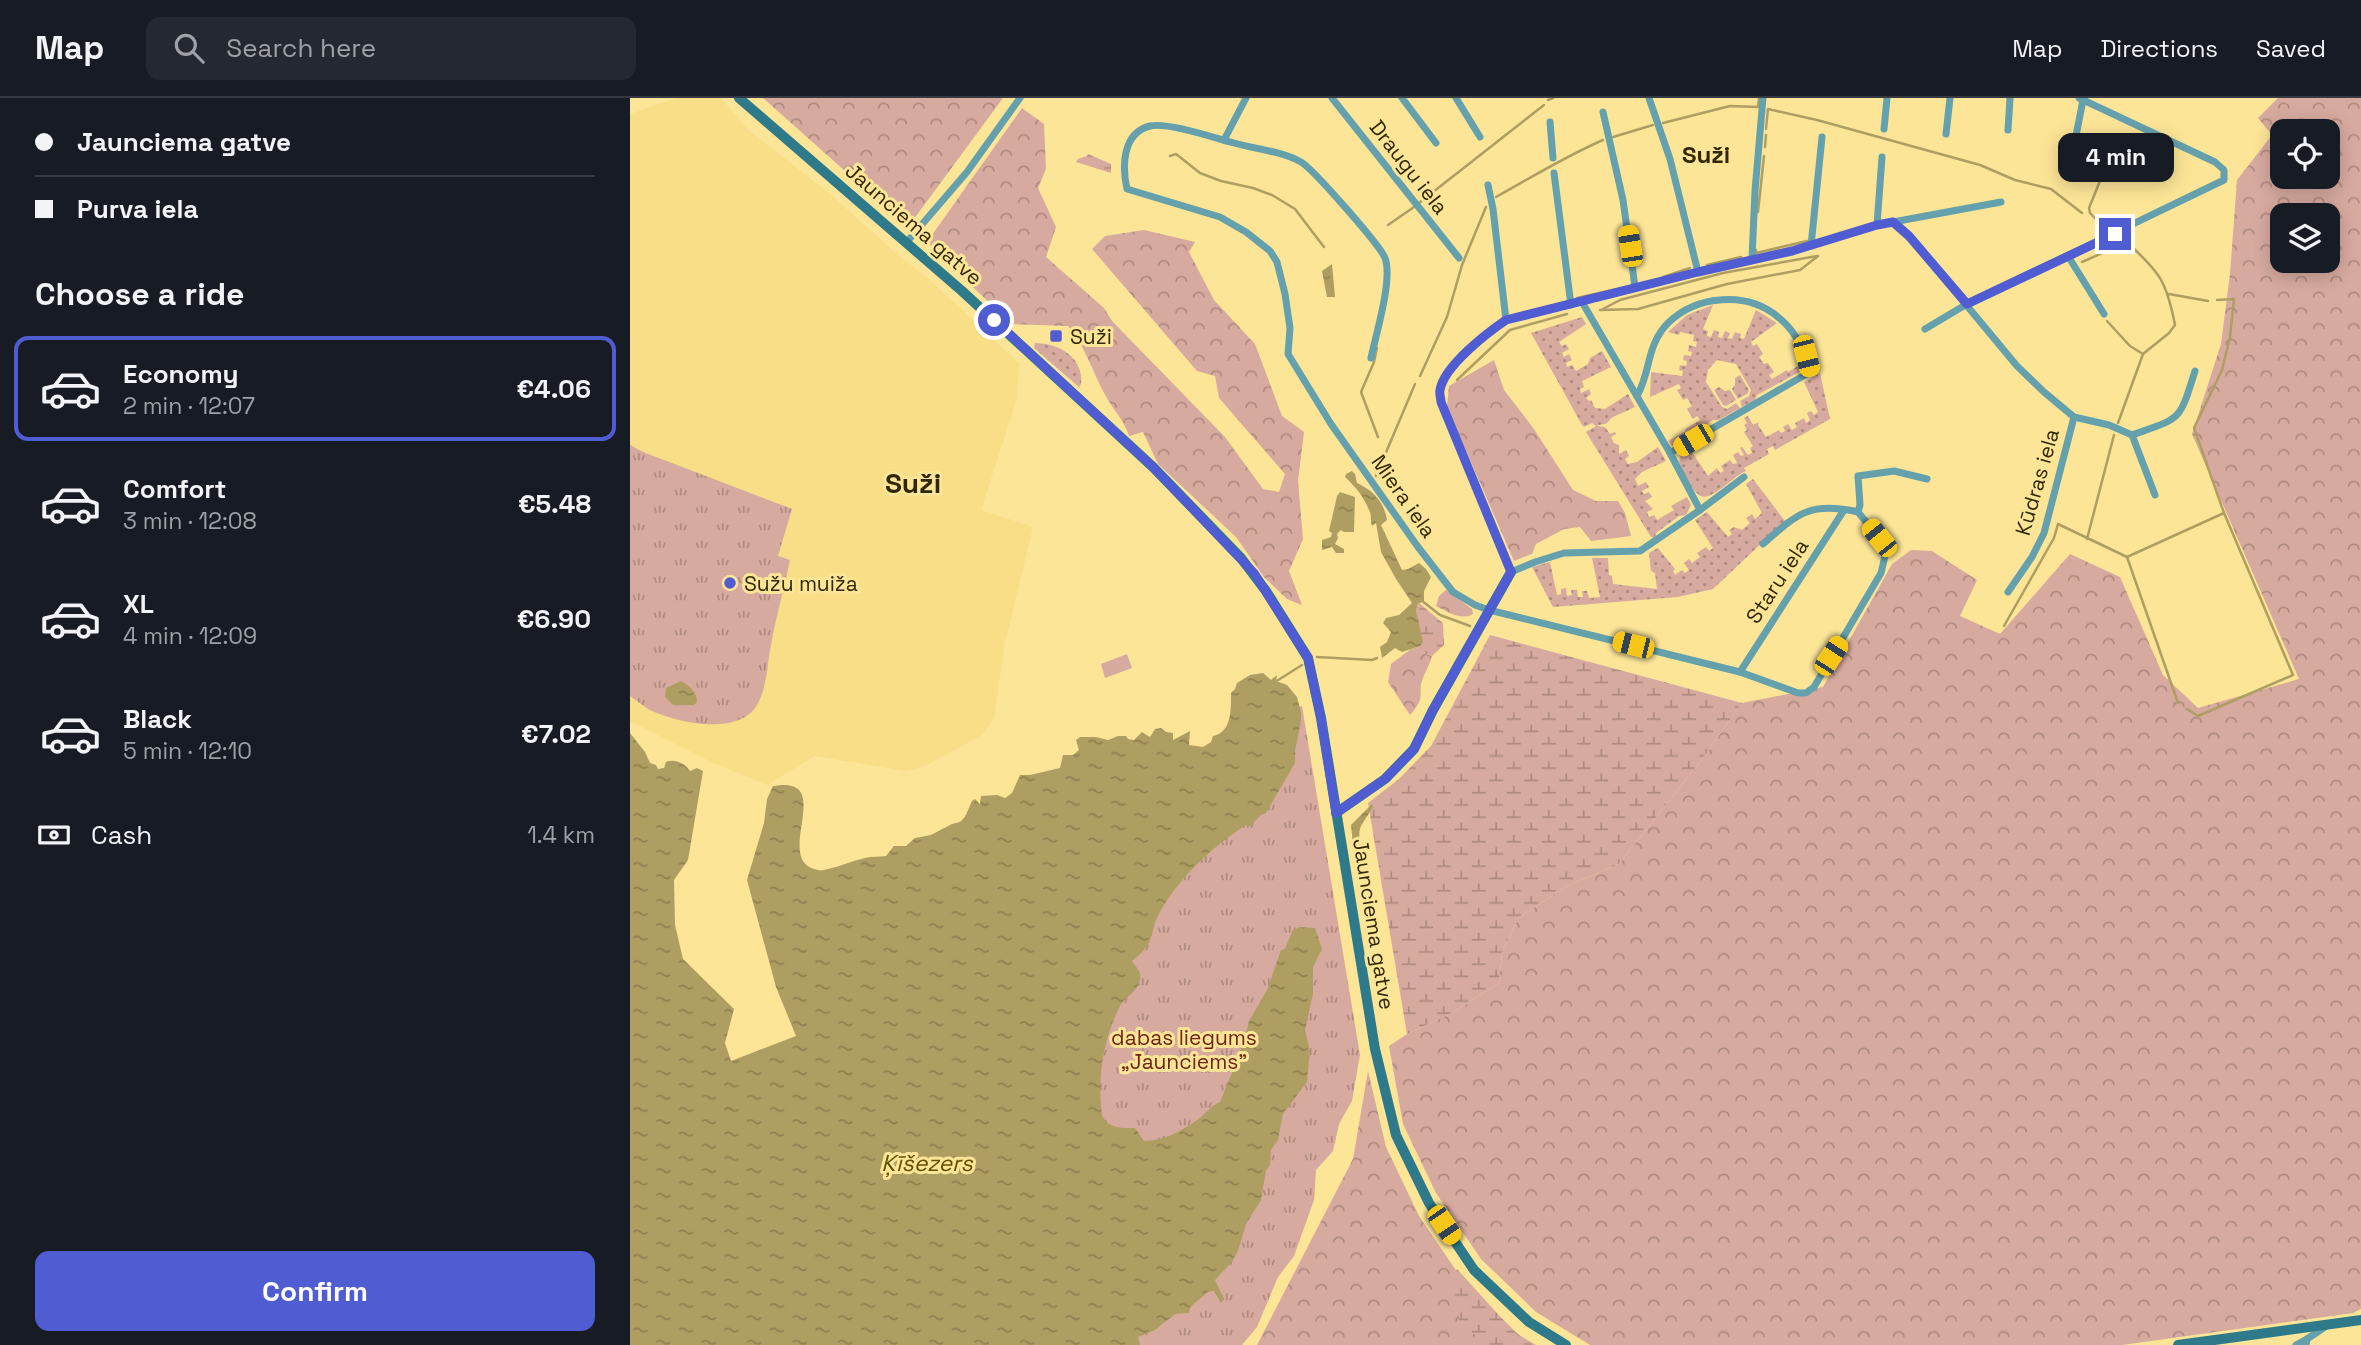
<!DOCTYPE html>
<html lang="en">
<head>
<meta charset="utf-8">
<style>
	:root { --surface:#171b24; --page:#242831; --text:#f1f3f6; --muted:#9ea1a6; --line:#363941; --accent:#4f5cd2 }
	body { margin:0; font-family:"Space Grotesk",sans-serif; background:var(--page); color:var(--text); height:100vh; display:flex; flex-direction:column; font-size:26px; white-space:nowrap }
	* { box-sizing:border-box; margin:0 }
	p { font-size:23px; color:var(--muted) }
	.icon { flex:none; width:38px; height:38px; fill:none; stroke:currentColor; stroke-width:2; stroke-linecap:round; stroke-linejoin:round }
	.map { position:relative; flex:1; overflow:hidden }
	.details { display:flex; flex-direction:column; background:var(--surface); width:630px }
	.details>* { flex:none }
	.banner { display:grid; align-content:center; height:154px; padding:0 35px; background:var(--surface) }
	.controls { position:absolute; left:1640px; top:21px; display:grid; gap:14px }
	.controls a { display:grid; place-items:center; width:70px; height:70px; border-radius:14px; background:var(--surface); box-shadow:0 4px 18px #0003; font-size:35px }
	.end { position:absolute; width:32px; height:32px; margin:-16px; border:9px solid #4f5cd2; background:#fff; box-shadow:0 0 0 4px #fff }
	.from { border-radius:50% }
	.bubble { position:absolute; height:49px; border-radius:14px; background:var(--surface); box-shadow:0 4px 18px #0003; font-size:23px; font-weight:800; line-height:49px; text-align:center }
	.car { position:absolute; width:21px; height:42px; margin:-21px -10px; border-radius:9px; box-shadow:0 0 5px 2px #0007; background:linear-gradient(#f5c518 24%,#345 0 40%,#f5c518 0 76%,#345 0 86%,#f5c518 0) }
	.banner b { display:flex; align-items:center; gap:24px; height:66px; font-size:26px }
	.banner b+b { border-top:2px solid var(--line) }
	.banner i { width:18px; height:18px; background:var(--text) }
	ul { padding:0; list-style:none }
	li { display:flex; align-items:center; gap:21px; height:105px; margin:0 14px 10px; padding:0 21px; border:4px solid transparent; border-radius:14px }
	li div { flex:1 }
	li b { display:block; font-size:26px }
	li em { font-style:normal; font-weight:800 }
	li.current { border-color:var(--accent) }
	li>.icon { width:63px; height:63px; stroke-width:1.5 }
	h2 { padding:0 35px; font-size:32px; line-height:84px }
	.pay { display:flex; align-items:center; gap:18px; height:77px; padding:0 35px; font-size:26px }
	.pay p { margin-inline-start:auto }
	.cta { display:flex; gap:14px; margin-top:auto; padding:14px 35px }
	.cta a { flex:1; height:80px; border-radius:14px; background:var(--accent); color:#fff; font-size:28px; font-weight:800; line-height:80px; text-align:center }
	header { display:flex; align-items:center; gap:42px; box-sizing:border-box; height:98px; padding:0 35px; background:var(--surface); border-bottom:2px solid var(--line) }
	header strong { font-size:33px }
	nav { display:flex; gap:38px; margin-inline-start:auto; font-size:24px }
	.search { width:490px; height:63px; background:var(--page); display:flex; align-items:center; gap:18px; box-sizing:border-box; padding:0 24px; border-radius:14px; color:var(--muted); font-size:26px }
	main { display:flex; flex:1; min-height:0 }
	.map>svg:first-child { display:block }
	.built { fill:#f7de87 }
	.grass { fill:url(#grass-dots) }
	.forest { fill:url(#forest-crowns); fill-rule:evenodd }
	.wetland { fill:url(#wetland-marsh) }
	.park { fill:url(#park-tufts) }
	.garden { fill:#d7aa9f }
	.water { fill:url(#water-ripples) }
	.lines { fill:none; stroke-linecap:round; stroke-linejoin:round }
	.stream { stroke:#af9e62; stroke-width:2.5 }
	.street { stroke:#65a0ad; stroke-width:7 }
	.secondary { stroke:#2e7a8a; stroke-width:10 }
	.route { stroke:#4f5cd2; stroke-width:9 }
	.poi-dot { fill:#4f5cd2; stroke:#fce597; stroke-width:2.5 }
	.labels { text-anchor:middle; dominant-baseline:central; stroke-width:6; stroke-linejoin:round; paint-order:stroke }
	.street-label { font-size:21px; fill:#302706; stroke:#fce597 }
	.poi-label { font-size:21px; fill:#302706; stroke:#fce597; text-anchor:start }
	.park-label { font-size:21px; fill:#702313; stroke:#fce597 }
	.water-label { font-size:23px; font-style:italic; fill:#625000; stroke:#fce597 }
	.quarter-label { font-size:24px; font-weight:bold; fill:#302706; stroke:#fce597 }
	.district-label { font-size:28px; font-weight:bold; fill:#302706; stroke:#fce597 }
</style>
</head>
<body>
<header>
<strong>Map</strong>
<div class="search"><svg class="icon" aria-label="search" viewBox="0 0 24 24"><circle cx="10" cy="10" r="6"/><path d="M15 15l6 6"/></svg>Search here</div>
<nav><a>Map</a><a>Directions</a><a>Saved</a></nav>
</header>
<main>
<section class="details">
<div class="banner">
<b><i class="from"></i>Jaunciema gatve</b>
<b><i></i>Purva iela</b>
</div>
<h2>Choose a ride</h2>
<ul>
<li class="current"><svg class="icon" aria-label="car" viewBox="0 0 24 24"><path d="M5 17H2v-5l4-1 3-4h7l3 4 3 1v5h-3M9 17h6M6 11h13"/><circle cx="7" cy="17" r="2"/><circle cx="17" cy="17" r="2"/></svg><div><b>Economy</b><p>2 min · 12:07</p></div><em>€4.06</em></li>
<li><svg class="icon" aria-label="car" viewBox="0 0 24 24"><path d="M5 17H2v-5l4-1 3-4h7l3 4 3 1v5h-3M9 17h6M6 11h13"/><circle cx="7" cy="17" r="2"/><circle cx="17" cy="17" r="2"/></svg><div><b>Comfort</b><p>3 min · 12:08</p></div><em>€5.48</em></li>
<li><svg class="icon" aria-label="car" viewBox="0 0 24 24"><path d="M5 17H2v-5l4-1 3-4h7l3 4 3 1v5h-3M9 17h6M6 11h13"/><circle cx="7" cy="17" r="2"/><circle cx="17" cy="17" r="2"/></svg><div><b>XL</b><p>4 min · 12:09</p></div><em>€6.90</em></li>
<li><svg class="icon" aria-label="car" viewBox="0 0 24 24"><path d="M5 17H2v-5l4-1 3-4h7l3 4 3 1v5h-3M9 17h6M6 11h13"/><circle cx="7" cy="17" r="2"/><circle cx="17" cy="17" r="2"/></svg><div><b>Black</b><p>5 min · 12:10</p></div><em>€7.02</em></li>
</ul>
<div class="pay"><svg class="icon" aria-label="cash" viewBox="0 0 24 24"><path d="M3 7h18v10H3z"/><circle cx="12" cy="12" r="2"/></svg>Cash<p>1.4 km</p></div>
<div class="cta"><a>Confirm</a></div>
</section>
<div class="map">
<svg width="1731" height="1247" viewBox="0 0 1731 1247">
	<defs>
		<pattern id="grass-dots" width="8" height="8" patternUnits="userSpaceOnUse" patternTransform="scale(1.75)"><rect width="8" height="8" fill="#d7aa9f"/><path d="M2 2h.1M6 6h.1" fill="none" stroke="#af8a80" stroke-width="1.8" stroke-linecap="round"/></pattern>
		<pattern id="forest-crowns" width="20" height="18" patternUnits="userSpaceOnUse" patternTransform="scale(1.75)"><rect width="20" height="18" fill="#d7aa9f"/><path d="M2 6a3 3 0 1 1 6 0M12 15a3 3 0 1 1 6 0" fill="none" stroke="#af8a80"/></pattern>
		<pattern id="wetland-marsh" width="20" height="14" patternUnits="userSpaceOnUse" patternTransform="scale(1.75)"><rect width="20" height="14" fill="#d7aa9f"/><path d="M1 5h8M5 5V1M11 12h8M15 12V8" fill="none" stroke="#af8a80"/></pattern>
		<pattern id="park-tufts" width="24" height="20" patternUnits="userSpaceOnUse" patternTransform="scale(1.75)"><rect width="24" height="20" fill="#d7aa9f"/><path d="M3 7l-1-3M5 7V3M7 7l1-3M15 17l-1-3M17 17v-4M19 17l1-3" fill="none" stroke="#af8a80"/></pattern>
		<pattern id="water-ripples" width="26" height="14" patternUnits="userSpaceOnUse" patternTransform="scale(1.75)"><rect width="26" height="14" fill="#af9e62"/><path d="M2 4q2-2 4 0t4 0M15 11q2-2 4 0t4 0" fill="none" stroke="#8f814f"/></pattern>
	</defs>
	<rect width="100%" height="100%" fill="#fce597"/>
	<path class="built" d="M47 0H91L117 31 200 96 268 157 300 182 389 265 387 300 351 412 403 429 375 545 364 620 352 637 295 668 277 673 185 658 137 687 83 665 0 623V16Z"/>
	<g class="grass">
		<path d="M1083 207 1073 231 1078 233 1077 238 1081 239 1084 232 1089 234 1088 239 1092 240 1095 233 1100 235 1098 240 1102 241 1105 234 1111 236 1110 240 1114 241 1126 212 1147 225 1121 244 1123 248 1127 246 1133 256 1129 259 1134 266 1138 265 1144 274 1139 277 1142 281 1157 272 1158 274 1173 265 1175 271 1127 297 1125 302 1112 309 1110 303 1119 298 1121 292 1106 266 1087 262 1078 272 1076 284 1092 309 1097 311 1106 305 1110 310 1089 322H1083L1042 348 1038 343 1056 333 1055 331 1070 322 1067 318 1063 321 1057 311 1062 308 1057 300 1053 302 1047 292 1051 290 1049 286 1020 299 1021 274 1052 278 1053 273 1049 272 1050 267 1056 268 1057 263 1053 262 1054 257 1061 258 1062 254 1058 253 1059 247 1066 249 1067 244 1063 243 1064 237 1050 234 1049 237 1038 234 1057 217Z"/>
		<path d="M952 219 956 226 929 244 932 248 936 246 939 251 932 255 934 259 939 256 942 262 936 265 937 269 942 267 946 273 958 266 960 260 972 253 981 269 952 283 954 289 950 291 951 295 959 291 961 296 956 300 959 303 961 302 965 310 975 311 998 296 1005 309 981 320C974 330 975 324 967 328L975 329 980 336 985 334 986 336 981 339 984 345 989 347V356L996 352 999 358 995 361 998 366 1007 364 1028 349 1036 363 1012 374 1005 381 1008 388 1016 384 1019 389 1012 393 1014 396 1019 394 1022 399 1015 403 1023 411 1017 414 1019 419 1024 417 1027 422 1044 412 1041 408 1057 399 1061 407 1056 417 1049 418 1026 435 1025 440 1021 439 956 334 966 328 962 325 954 329 952 327 901 235Z"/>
		<path d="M405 245C429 245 454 260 451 286L449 289 404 250Z"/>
		<path d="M1190 275 1200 321 1145 352 1143 348 1137 351 1139 356 1114 370 1116 373C1103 378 1080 406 1069 397 1061 391 1055 377 1050 368L1049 364 1051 355 1060 351 1078 378 1087 370 1090 375 1094 373 1091 368 1100 362 1103 366 1107 365 1103 357 1108 354 1111 358 1114 357 1110 350 1112 349 1118 357 1122 355 1120 350 1123 348 1114 334 1117 332 1114 327 1117 325 1114 320 1118 318 1123 327 1129 324 1128 327 1136 339 1149 332 1151 335 1155 333 1153 329 1158 326 1162 332 1167 329 1165 325 1174 320 1176 325 1180 322 1177 315 1181 313 1184 317 1188 314 1174 284Z"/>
		<path d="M1110 277 1119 292 1118 295 1108 301 1102 291 1105 287V280Z"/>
		<path d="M1089 289 1095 293 1100 292 1106 302 1096 308 1093 307 1084 292Z"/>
		<path d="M1123 381 1155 423 1083 491 1048 499 923 509 902 469 920 464 927 497 931 496V491L936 490 937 498 942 497 941 492H947L948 499H953L952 493H957L959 500 970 499 962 460H978L979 477 982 478 983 486 1027 491 1025 475 1021 473 1019 455 1028 450 1045 471 1043 473 1045 477 1052 472 1055 475 1059 472 1054 465 1059 461 1062 465 1070 459 1067 455 1076 449 1079 453 1083 450 1065 422 1077 414 1098 439 1102 436 1099 432 1104 429 1112 432 1120 425 1116 420 1122 416 1125 421 1132 415 1116 386Z"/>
	</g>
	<g class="forest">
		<path d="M133 0H373L278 129Z"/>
		<path d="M1648 0H1731V1211L1723 1215 1492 1247H960L906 1214 851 1161 806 1095 773 1026 759 948 777 936 822 915 869 885 872 855 888 820 939 787 989 766 1073 660 1112 605 1193 589 1262 466 1281 452 1302 453 1347 482 1330 518 1370 536 1440 456 1490 479 1533 577 1568 610 1669 581 1562 336 1591 246 1600 176 1607 82 1642 37 1628 20ZM1652 33H1698V79H1652ZM1652 117H1698V163H1652Z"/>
		<path d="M392 10 414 26 416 71 408 90 426 129 416 159 474 210 482 223 595 339 633 391 649 394 655 376 589 300 585 278 567 273 462 151 475 138 514 132 565 144 559 154 584 202 625 246 652 318 674 334 668 383 673 441 659 473 672 507 657 501 634 479 606 439 528 366 513 334 499 338C494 321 482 311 474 295 462 272 455 248 438 228L381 226 297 144Z"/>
		<path d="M864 262 874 292 904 331 943 392 966 403H988L995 415 1001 438 961 443 950 429 934 431 906 446 902 456 884 463 817 309 819 288Z"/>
		<path d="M816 492 842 511 843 516C831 523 818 514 806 508L809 498Z"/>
		<path d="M781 551 802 558C800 566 796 572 793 580 786 597 798 597 780 617L758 584 761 566Z"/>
		<path d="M738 973 756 1049 789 1118 834 1184 889 1237 906 1247H627L723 1061Z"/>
	</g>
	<g class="wetland">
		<path d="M458 56 481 66V75L446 64 448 61 457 58Z"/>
		<path d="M789 505 813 525 814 547 802 558 781 551 790 548 786 511Z"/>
		<path d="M860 537 1112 605 1073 660 989 766 939 787 888 820 872 855 869 885 822 915 777 936 738 705 769 681 801 648Z"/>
		<path d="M827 1171 887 1237 903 1247H851L844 1236 829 1227V1203L821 1198V1186Z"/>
	</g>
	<g class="park">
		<path d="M0 347 13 354 162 411 148 458 160 462C154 491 146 519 141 547 137 567 137 593 125 610 105 638 43 624 18 611 12 607 6 602 0 598Z"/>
		<path d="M672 608 730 957 722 1003 709 1026 703 1053 686 1072 684 1102 664 1158 648 1179 627 1229 612 1247H437L376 967 641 622Z"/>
	</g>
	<path class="garden" d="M497 556 502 570 475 580 471 566Z"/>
	<g class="water">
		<path d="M702 166 705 199H697L692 173Z"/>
		<path d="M722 373 725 376 727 385C744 393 754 404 757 422L751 427 772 472 778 471 789 465 796 471 801 479 794 493V503L788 506 786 512 793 544 790 548 772 554 765 550 752 560 750 549 757 544 761 534 753 525 756 520 769 517 782 505 766 481 751 454 746 425 742 428C740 422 742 417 739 412 734 399 725 388 715 379L716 376Z"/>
		<path d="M710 394 725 399 724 434H714L711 432 707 436 708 440 705 446 714 451V455H706L702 449 692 452V442L701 439 702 435 699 433 707 398Z"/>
		<path d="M633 575 641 582 647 577 646 583 657 587 667 599 671 614V622L665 653V665L636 715 631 717 620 728 616 727C582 749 552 777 531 812 517 836 529 842 502 863 506 869 512 874 510 882 507 895 495 898 490 908 473 941 467 981 472 1017 478 1031 492 1030 505 1030L514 1043C535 1043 556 1031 572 1018 579 1012 581 1008 590 1004L603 972 606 971C606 960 614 948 611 939L616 935 619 923 637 892 651 852 655 851 662 834 669 829 685 830 692 851 683 869V896L675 932 680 953 677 984 653 1016 648 1042 641 1052 640 1067 636 1072 631 1102 616 1126 608 1153 601 1165 585 1182 594 1201 591 1205 584 1193 578 1194 560 1209 559 1215 545 1216 525 1232 508 1239 510 1247H0V635L15 654 20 665 26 667 28 671 34 670 36 664C45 660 56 666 60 673L67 670 73 673 58 762 44 782 45 827 53 861 104 911 95 945 101 963 166 938 146 889 117 782 134 725 137 701 143 688C209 676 140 764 188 772 192 773 193 772 198 771 211 768 222 763 235 760 242 758 249 759 256 758L264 748H276L285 740 301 737 322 726 330 724 335 719 342 703 345 701 350 706 351 698 367 697 375 700 382 695 390 677H400L430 670 433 657H443L449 652 446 642 450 639H466L478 642 488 638H496L498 641 504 642 512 634 520 639 525 631 531 630 536 634 543 635V642L560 633 559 647 573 649 581 644 583 638C602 634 601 611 601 595L605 591 607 585 620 577Z"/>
		<path d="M51 583C59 587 67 594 67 604L64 607H43L35 599 36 590Z"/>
		<path d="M742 706 743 709C727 735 729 725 730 756H724L721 727Z"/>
	</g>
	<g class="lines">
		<g class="stream">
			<path d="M918 2 923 0"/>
			<path d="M1033 25 1100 8 1128 9 1129 0"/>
			<path d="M1136 31 1138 11 1187 22 1350 67 1385 82 1421 91 1452 115"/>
			<path d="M983 39 1023 27"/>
			<path d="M1135 49 1136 37"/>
			<path d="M540 58 546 56 570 75 591 83 623 90 642 97 665 111 694 149"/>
			<path d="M1474 73 1459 110 1460 115 1479 135"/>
			<path d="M866 99C902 79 936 58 973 42"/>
			<path d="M789 105 914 7"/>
			<path d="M1128 114 1134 58"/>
			<path d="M758 127 784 109"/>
			<path d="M1126 152V155L1177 143"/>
			<path d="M1452 164 1497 144C1530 176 1536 181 1545 227L1539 235 1513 256 1488 325"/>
			<path d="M1077 167 1111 159"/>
			<path d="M1033 179 1060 170"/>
			<path d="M1539 196 1578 203"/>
			<path d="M947 200 992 190"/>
			<path d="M973 211 990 202 1093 175 1187 158"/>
			<path d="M970 212 1008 211 1097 186 1170 172 1188 158"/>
			<path d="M1477 223 1500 248 1513 256"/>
			<path d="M747 250 744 264 731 294 748 339"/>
			<path d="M790 278 817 219 832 167 856 109"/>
			<path d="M827 282 880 232 937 216"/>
			<path d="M746 378 785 286"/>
			<path d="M1457 441 1484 337"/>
			<path d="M1497 459 1548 605"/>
			<path d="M791 502 810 517 840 528"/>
			<path d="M1374 528 1424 440 1428 426 1497 459 1594 415 1564 330 1592 272 1600 239 1604 201 1587 202"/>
			<path d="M687 559 742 562 747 560"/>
			<path d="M645 584 672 567"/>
			<path d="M1557 611 1568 618 1663 577 1594 415"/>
		</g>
		<g class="street">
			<path d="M702 0 829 160"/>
			<path d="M772 0 806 45"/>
			<path d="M826 0 850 39"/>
			<path d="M1019 0 1040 61 1068 174"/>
			<path d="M973 14 993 102 1005 189"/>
			<path d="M920 24 923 60"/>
			<path d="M1254 31 1257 0"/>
			<path d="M1378 32 1380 0"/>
			<path d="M1316 36 1320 0"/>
			<path d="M594 42 616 0"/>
			<path d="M1442 58 1453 2"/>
			<path d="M924 75 941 207"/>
			<path d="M858 87 863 111 876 222"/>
			<path d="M1263 124 1371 104"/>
			<path d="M1247 127 1252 59"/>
			<path d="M276 145 337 74 390 0"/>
			<path d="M1181 148 1192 39"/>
			<path d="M1438 158 1474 216"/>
			<path d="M1122 161 1125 93 1133 0"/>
			<path d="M952 204 1040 355 1070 412 1010 453 934 455 905 464 881 474 811 304C811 300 809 296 810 292 814 269 857 235 876 222L1068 174 1162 153 1247 127 1263 124 1279 138 1387 268 1414 294 1444 319 1479 327 1502 337 1525 397"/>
			<path d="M1295 231 1337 206 1594 82V72L1585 64 1449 0"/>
			<path d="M741 260C746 236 763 181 755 160 750 147 682 70 671 64 651 53 625 51 604 45 585 40 538 24 520 28 492 35 492 69 497 91L590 119 616 134 640 153 647 164 655 196 660 230 658 256 701 326 788 449 823 494 845 507 859 512 1110 574 1168 595H1176L1184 589 1251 475 1255 458 1249 440 1228 414C1179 403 1167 416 1133 446"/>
			<path d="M1007 298C1021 274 1016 247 1038 225 1067 197 1117 193 1148 219 1166 233 1175 253 1180 274L1040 355"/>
			<path d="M1502 337C1552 319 1549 324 1565 273"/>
			<path d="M1070 412 1114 379"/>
			<path d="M1228 414 1230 407 1228 378 1264 373 1297 381"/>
			<path d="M1378 494 1402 459 1414 435 1444 319"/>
			<path d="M1110 574 1214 412"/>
			<path d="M1666 1247 1677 1241"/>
			<path d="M1676 1247 1677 1241 1695 1229"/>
		</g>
		<g class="secondary">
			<path d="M109 0 332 193 523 369 611 460 636 493 678 560 691 620 745 951 766 1037 799 1105 844 1172 899 1224 936 1247"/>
			<path d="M706 715 755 681 784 651 803 612 881 474"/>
			<path d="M1548 1247 1731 1222"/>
		</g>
	</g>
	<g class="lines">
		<path class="route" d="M364 222 523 369 624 475 678 560 691 620 706 715 755 681 784 651 803 612 881 474 811 304C811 300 809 296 810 292 814 268 857 235 876 222L1068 174 1162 153 1247 127 1263 124 1279 138 1337 206 1485 136"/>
	</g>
	<g class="poi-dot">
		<rect x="419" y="231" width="14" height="14" rx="3.5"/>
		<circle cx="100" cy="485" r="7"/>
	</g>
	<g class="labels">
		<g class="street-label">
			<text transform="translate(779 69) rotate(52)">Draugu iela</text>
			<text transform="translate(284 126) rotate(41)">Jaunciema gatve</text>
			<text transform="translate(1407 384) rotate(-74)">Kūdras iela</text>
			<text transform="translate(774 398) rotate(55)">Miera iela</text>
			<text transform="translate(1147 483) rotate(-57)">Staru iela</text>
			<text transform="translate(744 826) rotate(81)">Jaunciema gatve</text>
		</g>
		<g class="poi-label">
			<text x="440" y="238">Suži</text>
			<text x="114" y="485">Sužu muiža</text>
		</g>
		<g class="park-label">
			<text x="554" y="939">dabas liegums<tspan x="554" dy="24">„Jaunciems”</tspan></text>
		</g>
		<g class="water-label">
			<text x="297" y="1065">Ķīšezers</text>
		</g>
		<g class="quarter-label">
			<text x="1076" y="56">Suži</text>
		</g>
		<g class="district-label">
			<text x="283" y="385">Suži</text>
		</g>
	</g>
</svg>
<div class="controls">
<a><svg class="icon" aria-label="locate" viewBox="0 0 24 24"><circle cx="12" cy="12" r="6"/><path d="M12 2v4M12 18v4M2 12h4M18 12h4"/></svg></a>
<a><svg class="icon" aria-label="layers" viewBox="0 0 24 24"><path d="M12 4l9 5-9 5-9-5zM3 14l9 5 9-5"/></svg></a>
</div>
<i class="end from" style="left:364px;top:222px"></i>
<i class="end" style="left:1485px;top:136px"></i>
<div class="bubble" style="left:1428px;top:35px;width:116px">4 min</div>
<i class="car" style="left:1000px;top:148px;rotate:351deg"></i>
<i class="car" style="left:1176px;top:258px;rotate:166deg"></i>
<i class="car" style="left:1063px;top:342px;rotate:240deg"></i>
<i class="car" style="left:1249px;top:440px;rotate:321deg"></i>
<i class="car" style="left:1003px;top:547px;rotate:284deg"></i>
<i class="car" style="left:1201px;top:558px;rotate:33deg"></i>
<i class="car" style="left:814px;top:1127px;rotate:146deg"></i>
</div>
</main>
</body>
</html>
